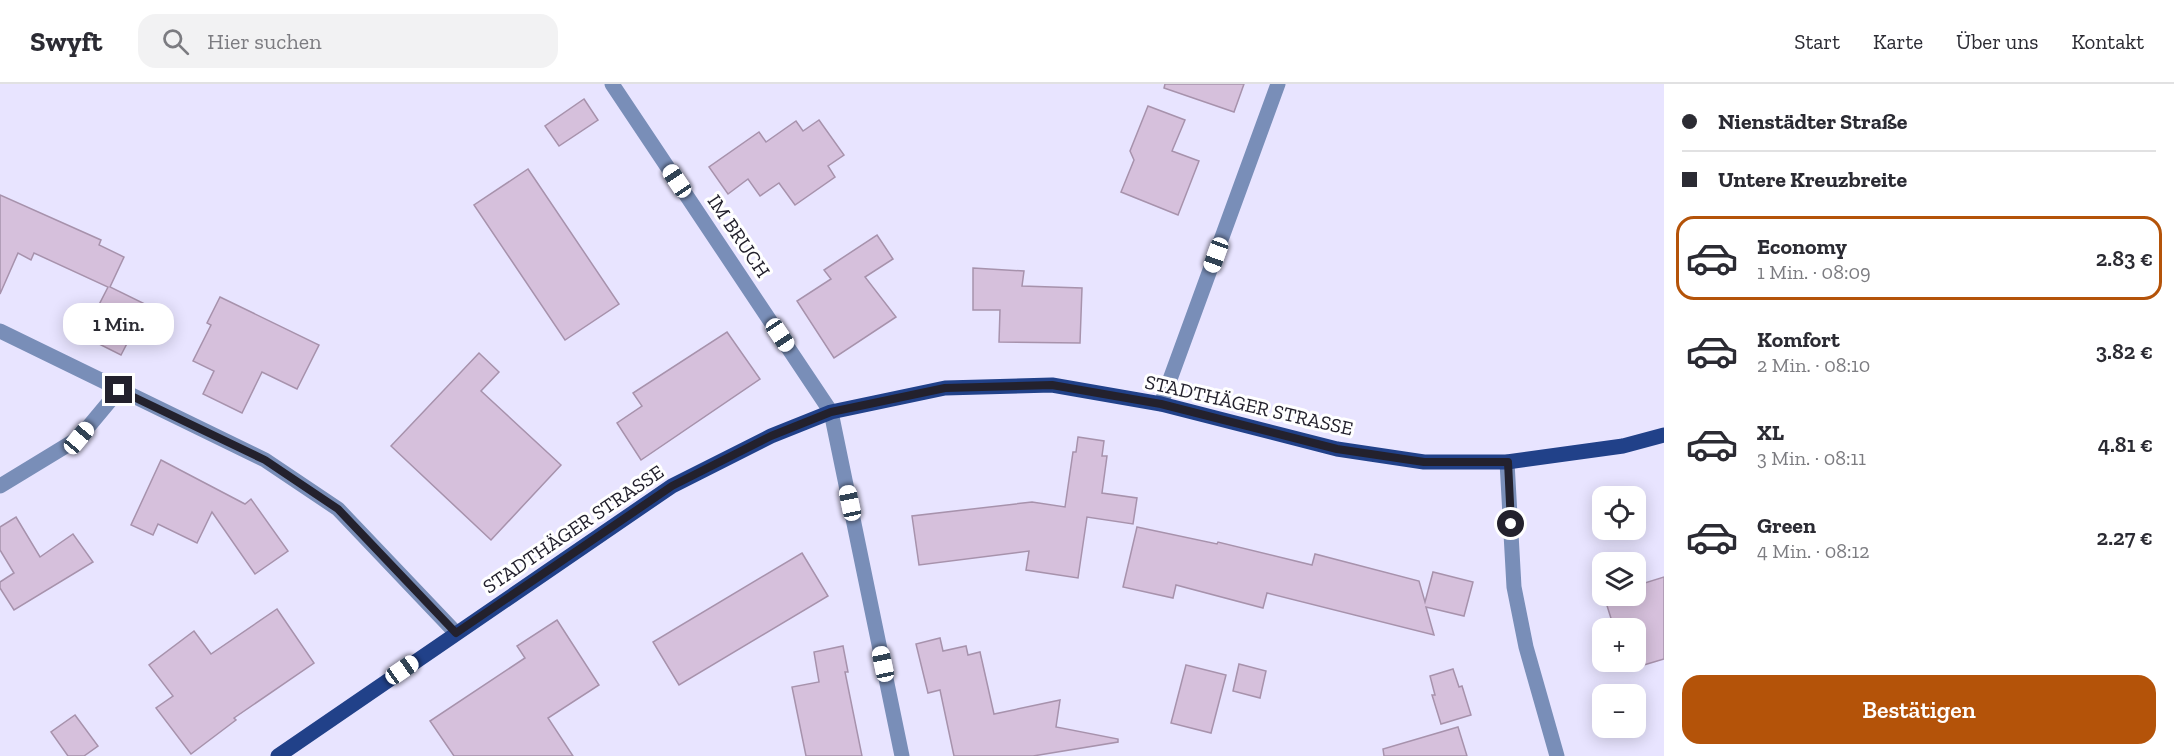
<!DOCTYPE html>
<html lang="de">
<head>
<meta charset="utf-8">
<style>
	:root { --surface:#fff; --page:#f2f2f3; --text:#2b2b33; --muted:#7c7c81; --line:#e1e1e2; --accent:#b45309 }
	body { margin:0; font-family:"Zilla Slab",serif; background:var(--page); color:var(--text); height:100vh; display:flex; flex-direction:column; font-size:22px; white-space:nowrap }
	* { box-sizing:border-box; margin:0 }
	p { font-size:20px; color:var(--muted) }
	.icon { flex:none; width:33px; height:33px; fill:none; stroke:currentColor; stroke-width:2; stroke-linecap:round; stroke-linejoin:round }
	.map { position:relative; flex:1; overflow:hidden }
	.panel { display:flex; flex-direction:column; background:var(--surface); width:510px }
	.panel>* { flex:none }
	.guide { display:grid; align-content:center; height:132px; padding:0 18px; background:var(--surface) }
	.fabs { position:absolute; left:1592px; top:402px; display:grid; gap:12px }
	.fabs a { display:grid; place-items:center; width:54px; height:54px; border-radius:12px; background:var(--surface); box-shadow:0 3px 15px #0003; font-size:30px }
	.end { position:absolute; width:27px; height:27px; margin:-14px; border:8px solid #23212d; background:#fff; box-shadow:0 0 0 3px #fff }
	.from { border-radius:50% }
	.bubble { position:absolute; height:42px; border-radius:18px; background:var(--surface); box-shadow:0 3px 15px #0003; font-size:20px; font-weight:600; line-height:42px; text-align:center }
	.car { position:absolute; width:18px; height:36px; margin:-18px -9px; border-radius:8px; box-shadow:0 0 4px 2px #0007; background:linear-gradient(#fff 24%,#345 0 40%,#fff 0 76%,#345 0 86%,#fff 0) }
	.guide b { display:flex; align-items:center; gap:21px; height:57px; font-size:22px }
	.guide b+b { border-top:2px solid var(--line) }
	.guide i { width:15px; height:15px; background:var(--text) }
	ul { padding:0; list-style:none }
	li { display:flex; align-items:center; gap:18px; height:84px; margin:0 12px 9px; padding:0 6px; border:3px solid transparent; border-radius:18px }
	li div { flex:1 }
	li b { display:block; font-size:22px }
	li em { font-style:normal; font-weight:600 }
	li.selected { border-color:var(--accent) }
	li>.icon { width:54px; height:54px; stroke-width:1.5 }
	.button { display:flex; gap:12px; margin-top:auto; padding:12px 18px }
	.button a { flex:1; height:69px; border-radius:18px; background:var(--accent); color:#fff; font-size:24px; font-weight:600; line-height:69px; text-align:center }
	header { display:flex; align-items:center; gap:36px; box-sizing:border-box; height:84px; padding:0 30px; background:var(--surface); border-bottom:2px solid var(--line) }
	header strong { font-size:28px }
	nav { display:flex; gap:33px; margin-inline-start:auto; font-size:21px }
	.search { width:420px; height:54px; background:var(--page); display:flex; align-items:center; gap:15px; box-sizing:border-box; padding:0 21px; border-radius:18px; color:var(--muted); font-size:22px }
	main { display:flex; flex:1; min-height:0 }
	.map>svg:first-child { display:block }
	.building { fill:#d6c0dc; stroke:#a792ac; stroke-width:1.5 }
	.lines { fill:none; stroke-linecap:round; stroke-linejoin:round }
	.minor { stroke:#798eb8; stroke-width:15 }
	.major { stroke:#214189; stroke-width:15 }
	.route { stroke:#23212d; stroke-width:8 }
	.labels { text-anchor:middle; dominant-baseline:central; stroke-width:6; stroke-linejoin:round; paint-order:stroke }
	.street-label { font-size:20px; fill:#23212d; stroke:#fff }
</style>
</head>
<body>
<header>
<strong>Swyft</strong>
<div class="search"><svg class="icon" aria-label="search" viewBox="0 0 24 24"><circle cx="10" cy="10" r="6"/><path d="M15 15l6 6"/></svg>Hier suchen</div>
<nav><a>Start</a><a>Karte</a><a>Über uns</a><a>Kontakt</a></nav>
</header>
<main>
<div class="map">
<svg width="1664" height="672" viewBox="0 0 1664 672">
	<rect width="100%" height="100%" fill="#e8e4ff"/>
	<g class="building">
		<path d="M1165 0H1244L1234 28 1164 4Z"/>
		<path d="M584 15 598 36 559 62 545 42Z"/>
		<path d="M1148 22 1185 36 1172 67 1199 77 1178 131 1121 108 1134 76 1130 67Z"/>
		<path d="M819 36 844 71 828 82 835 93 795 121 779 99 760 112 748 95 728 110 709 83 759 48 766 58 796 37 803 47Z"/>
		<path d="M528 85 619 220 565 256 474 121Z"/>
		<path d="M0 111 101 156 99 161 124 173 110 203 147 221 121 271 83 252 108 203 34 169 31 176 18 169 0 210Z"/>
		<path d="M877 151 893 175 865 193 896 233 834 274 797 217 831 195 824 186Z"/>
		<path d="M973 184 1024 187 1022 202 1082 204 1080 259 999 258 1000 226H973Z"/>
		<path d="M220 213 319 261 297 305 262 288 242 329 203 310 214 287 193 277 211 241 207 239Z"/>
		<path d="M727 248 760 295 641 376 617 339 642 322 633 309Z"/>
		<path d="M479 269 499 288 481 307 561 381 491 456 391 362Z"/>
		<path d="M1078 353 1104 357 1102 372H1107L1102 409 1137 414 1133 440 1087 433 1078 494 1026 486 1029 467 919 481 912 432 1032 418 1065 423 1073 368H1076Z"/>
		<path d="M161 376 245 420 251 415 288 467 255 490 212 428 197 459 158 440 153 451 131 441Z"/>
		<path d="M16 433 40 473 73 450 93 478 14 526 0 504V498L14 489 0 466V443Z"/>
		<path d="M1137 443 1217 460 1218 458 1312 481 1315 470 1419 497 1425 518 1433 488 1473 498 1464 532 1426 523 1434 551 1267 509 1263 524 1176 501 1173 514 1123 503Z"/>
		<path d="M802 469 828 512 679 601 653 558Z"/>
		<path d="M1664 493V575L1627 586 1625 578H1635V544H1614L1604 512H1635V502Z"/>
		<path d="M277 525 314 579 234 634 236 636 191 670 156 624 173 612 149 581 194 547 211 570Z"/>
		<path d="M557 536 599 601 548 634 573 672H454L430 637 525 574 517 562Z"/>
		<path d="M940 554 943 567 966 562 968 571 980 568 994 630 1060 616 1056 643 1118 655V658L1033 672H954L940 606 928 609 916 560Z"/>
		<path d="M843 562 848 588H845L862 672H806L792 603 819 598 814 568Z"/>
		<path d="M1239 580 1266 587 1260 614 1233 607Z"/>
		<path d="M1186 581 1226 591 1211 649 1171 639Z"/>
		<path d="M1453 585 1459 603 1462 602 1471 631 1441 640 1432 611H1435L1430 592Z"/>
		<path d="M75 631 98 662 84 672H68L51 648Z"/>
		<path d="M1458 643 1467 672H1384L1383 665Z"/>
	</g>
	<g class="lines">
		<g class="minor">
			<path d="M612 0 831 328 902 672"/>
			<path d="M0 247 265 376 338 425 456 549"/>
			<path d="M1161 320 1278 0"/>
			<path d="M1507 378 1514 503 1526 563 1557 672"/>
			<path d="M0 402 79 354 119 306"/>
		</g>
		<path class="major" d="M278 672 672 402 771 352 831 328 945 304 1052 301 1161 320 1337 365 1424 378H1507L1623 362 1664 351"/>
	</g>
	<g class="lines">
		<path class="route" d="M119 306 265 376 338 425 456 549 672 402 771 352 831 328 945 304 1052 301 1161 320 1337 365 1424 378H1508L1511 440"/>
	</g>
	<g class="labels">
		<g class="street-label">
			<text transform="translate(739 152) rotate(56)">IM BRUCH</text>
			<text transform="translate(1249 321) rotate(13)">STADTHÄGER STRASSE</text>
			<text transform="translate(573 445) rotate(-34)">STADTHÄGER STRASSE</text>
		</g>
	</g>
</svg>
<div class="fabs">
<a><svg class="icon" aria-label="locate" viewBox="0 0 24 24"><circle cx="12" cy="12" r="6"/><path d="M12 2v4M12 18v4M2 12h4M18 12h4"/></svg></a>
<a><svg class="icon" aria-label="layers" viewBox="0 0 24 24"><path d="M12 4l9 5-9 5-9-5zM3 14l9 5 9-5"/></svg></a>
<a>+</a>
<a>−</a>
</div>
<i class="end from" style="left:1511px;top:440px"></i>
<i class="end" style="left:119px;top:306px"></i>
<div class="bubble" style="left:63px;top:219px;width:111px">1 Min.</div>
<i class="car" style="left:677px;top:97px;rotate:326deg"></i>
<i class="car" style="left:1216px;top:171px;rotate:200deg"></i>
<i class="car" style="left:780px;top:251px;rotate:146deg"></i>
<i class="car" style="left:79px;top:354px;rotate:40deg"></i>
<i class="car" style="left:850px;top:419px;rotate:348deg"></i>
<i class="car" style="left:883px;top:580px;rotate:348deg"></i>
<i class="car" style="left:402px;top:586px;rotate:55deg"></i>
</div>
<section class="panel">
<div class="guide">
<b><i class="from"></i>Nienstädter Straße</b>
<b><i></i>Untere Kreuzbreite</b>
</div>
<ul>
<li class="selected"><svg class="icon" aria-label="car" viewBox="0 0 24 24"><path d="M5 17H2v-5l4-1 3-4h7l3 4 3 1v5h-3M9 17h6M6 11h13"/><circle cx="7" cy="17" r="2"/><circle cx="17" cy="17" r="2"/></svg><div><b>Economy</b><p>1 Min. · 08:09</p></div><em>2.83 €</em></li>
<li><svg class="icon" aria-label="car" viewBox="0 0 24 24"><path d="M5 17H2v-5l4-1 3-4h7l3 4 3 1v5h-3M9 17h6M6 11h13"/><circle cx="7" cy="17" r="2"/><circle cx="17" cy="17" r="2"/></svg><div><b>Komfort</b><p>2 Min. · 08:10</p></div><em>3.82 €</em></li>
<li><svg class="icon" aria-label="car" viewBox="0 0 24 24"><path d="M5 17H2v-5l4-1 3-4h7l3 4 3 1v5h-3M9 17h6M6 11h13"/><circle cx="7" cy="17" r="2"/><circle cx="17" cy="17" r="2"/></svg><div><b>XL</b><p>3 Min. · 08:11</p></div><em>4.81 €</em></li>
<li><svg class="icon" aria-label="car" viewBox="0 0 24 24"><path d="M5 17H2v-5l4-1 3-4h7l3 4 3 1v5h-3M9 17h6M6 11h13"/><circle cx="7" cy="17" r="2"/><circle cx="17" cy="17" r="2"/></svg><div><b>Green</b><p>4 Min. · 08:12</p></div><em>2.27 €</em></li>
</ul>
<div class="button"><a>Bestätigen</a></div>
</section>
</main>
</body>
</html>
